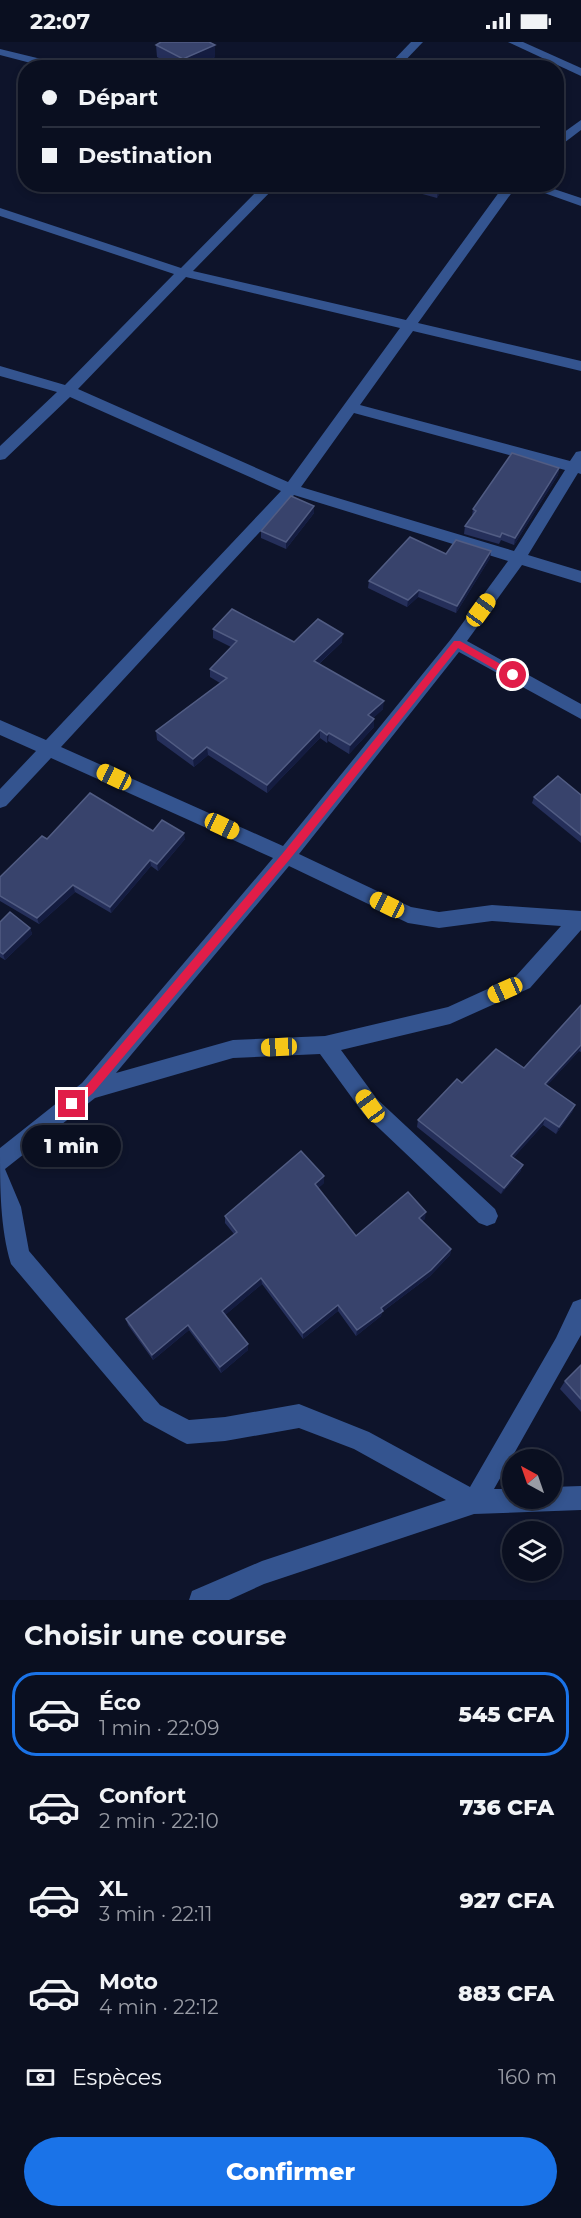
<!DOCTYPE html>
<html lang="fr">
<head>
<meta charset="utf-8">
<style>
	:root { --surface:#0a0f20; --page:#131829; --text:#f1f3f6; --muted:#999ca5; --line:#2a2f3e; --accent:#1a73e8 }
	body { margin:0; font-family:Montserrat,sans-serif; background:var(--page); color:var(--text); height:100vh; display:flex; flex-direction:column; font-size:22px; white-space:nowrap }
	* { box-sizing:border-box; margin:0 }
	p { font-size:20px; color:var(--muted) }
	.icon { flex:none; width:33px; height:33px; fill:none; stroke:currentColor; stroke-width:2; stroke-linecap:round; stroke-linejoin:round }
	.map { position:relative; height:1558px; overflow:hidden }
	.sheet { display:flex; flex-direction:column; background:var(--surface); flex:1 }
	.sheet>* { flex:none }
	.guide { position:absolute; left:18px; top:18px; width:546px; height:132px; border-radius:24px; box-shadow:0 3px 9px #0003,0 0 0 2px var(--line); display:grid; align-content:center; height:132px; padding:0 24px; background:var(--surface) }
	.needle { width:39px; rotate:320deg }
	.fabs { position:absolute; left:502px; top:1407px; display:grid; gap:12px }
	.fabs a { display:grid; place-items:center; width:60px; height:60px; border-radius:50%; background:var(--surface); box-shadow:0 3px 9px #0003,0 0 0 2px var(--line); font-size:30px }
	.end { position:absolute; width:27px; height:27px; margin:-14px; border:8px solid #e11d48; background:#fff; box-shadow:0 0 0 3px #fff }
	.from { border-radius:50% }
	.bubble { position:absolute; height:42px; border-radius:21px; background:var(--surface); box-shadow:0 3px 9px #0003,0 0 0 2px var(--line); font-size:20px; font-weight:800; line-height:42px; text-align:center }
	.car { position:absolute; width:18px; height:36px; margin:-18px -9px; border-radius:8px; box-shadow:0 0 4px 2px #0007; background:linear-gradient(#f5c518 24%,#345 0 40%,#f5c518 0 76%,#345 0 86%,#f5c518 0) }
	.guide b { display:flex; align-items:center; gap:21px; height:57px; font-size:22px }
	.guide b+b { border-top:2px solid var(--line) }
	.guide i { width:15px; height:15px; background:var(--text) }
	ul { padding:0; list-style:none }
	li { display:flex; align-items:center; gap:18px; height:84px; margin:0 12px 9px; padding:0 12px; border:3px solid transparent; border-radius:24px }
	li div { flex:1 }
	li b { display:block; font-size:22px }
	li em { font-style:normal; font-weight:800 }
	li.active { border-color:var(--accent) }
	li>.icon { width:54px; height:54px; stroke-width:1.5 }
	h2 { padding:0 24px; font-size:27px; line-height:72px }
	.pay { display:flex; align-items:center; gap:15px; height:66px; padding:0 24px; font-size:22px }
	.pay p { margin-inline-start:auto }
	.primary-button { display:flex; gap:12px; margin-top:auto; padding:12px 24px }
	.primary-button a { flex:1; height:69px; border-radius:36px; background:var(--accent); color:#fff; font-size:24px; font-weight:800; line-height:69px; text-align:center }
	.status { display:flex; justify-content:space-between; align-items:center; height:42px; padding:0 30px; background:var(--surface); direction:ltr }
	.status svg { height:16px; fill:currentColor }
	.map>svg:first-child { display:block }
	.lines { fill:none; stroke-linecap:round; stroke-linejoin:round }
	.minor { fill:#34548f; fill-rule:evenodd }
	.wall { fill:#252f5a }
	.shaded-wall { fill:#141c40 }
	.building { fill:#38436c; stroke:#515c83; stroke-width:1.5 }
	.route { fill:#e11d48 }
</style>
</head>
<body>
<div class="status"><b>22:07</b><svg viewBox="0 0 49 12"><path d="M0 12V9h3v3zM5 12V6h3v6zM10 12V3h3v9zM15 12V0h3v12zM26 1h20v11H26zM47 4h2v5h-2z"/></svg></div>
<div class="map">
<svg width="581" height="1558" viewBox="0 0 581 1558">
	<rect width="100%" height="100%" fill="#0e142b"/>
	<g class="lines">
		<g class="minor">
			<path d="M411 0H423L398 26H386Z"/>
			<path d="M508 0H523L581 26V34Z"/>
			<path d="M0 7 70 24 71 26H50L0 13Z"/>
			<path d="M581 78V88L556 107V96Z"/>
			<path d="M264 142H278L193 229 406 278 505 142H518L418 281 581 319V329L413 289 360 363 570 419 576 410 581 409V432L578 431 528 513 581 529V541L522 523 467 599 581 662V677L459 610 299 812 411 865 439 870 492 863 581 869V888L530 946 450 982 341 1008 377 1057 495 1167 498 1174 495 1181 487 1184 479 1181 363 1071 320 1012 233 1016 95 1056 5 1127 21 1165 29 1209 160 1363 189 1378 225 1375 299 1362 369 1390 470 1445 556 1296 573 1260 581 1257V1293L494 1447H513V1456H552V1445L581 1444V1468L474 1472 264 1542 229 1558H189L192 1549 262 1519 446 1458 354 1407 299 1386 225 1399 187 1402 179 1398 144 1379 11 1222C0 1186 0 1144 0 1106L82 1041 273 816 51 716 6 764 0 766V747L36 709 0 693V678L46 698 281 449 70 355 5 417 0 418V404L57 350 0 334V324L65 343 174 232 0 174V166L181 226ZM186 235 400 286 288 440 78 347ZM354 371 565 428 514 509 301 445ZM294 453 508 519 451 597 283 804 61 705ZM289 824 408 881 439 886 492 879 561 884 516 934 448 965 325 994 233 998 116 1031Z"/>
			<path d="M519 142H539L581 156V164Z"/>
		</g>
	</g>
	<g class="wall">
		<path d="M156 3H215V15L192 26H178L157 15Z"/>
		<path d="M393 142H445L437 156 393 144Z"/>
		<path d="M559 426 558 433 514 503 501 498 499 502 464 492 465 484 472 474 473 467Z"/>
		<path d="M314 464V471L286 507 261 496V489Z"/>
		<path d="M446 512 490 516 456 571 418 555 407 565 368 546 369 539Z"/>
		<path d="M213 587 294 600H342L319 622 383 667 373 676 374 685 349 712 328 699 327 701 320 696 267 751 208 713 194 725 157 698 156 689 220 641 210 635V627L231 605 213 596Z"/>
		<path d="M581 753V801L532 761 534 755Z"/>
		<path d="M153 789 185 797 158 829 151 824 111 871 75 850 39 882 0 859V835Z"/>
		<path d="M0 880 30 886 32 892 5 918 0 915Z"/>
		<path d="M581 963V1010L579 1009 547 1043 575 1063 572 1070 556 1092 543 1083 513 1116 523 1123 520 1130 501 1152 417 1085 418 1078 524 1026Z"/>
		<path d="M324 1141 318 1146 356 1194 425 1177 422 1179 451 1207 450 1213 430 1234 382 1270 381 1274 356 1294 338 1269 303 1297 262 1242 225 1273 248 1308 221 1331 189 1288 153 1318 128 1283 126 1277 234 1192 225 1181V1174Z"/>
		<path d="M581 1323V1370L560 1347 565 1339Z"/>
	</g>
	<g class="shaded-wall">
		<path d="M215 3V15L192 26H184L183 17Z"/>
		<path d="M441 142H445L437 156 438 147Z"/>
		<path d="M559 426 558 433 514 503 515 496Z"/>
		<path d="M314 464V471L286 507V500Z"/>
		<path d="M491 509 490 516 456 571 457 564Z"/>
		<path d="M419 548 418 555 407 565 408 558Z"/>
		<path d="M343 592 342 600 313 627 314 619Z"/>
		<path d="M384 659 383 667 367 682 368 673Z"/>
		<path d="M374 677V685L349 712 350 703Z"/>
		<path d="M320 688V696L267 751V743Z"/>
		<path d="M329 691 328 699 327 701V693Z"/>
		<path d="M207 705 208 713 194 725 193 717Z"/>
		<path d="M184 791 185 797 158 829 157 822Z"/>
		<path d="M150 818 151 824 111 871 110 865Z"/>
		<path d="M73 843 75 850 39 882 37 876Z"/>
		<path d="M30 886 32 892 5 918 3 912Z"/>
		<path d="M581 1003 579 1009 542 1049 545 1042Z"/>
		<path d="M575 1063 572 1070 556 1092 559 1085Z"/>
		<path d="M545 1076 543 1083 509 1121 511 1114Z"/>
		<path d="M523 1123 520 1130 501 1152 504 1146Z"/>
		<path d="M324 1134V1141L315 1149V1142Z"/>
		<path d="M426 1170 425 1177 418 1182 419 1176Z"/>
		<path d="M451 1207 450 1213 430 1234 382 1270 381 1274 356 1294 357 1288 381 1266Z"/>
		<path d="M261 1236 262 1242 223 1275 222 1269Z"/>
		<path d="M338 1263V1269L303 1297V1291Z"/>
		<path d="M188 1283 189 1288 153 1318 152 1313Z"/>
		<path d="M248 1302V1308L221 1331 220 1325Z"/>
	</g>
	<g class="building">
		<path d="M161 0H209L215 3 183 17 156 3Z"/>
		<path d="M420 142H441L438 147Z"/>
		<path d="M512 411 559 426 515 496 502 491 500 495 465 484 476 469 473 467Z"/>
		<path d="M291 454 314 464 286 500 261 489Z"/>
		<path d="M410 495 446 512 456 498 491 509 457 564 419 548 408 558 369 539Z"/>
		<path d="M232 567 294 600 318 577 343 592 314 619 384 659 368 673 374 677 350 703 329 691 327 693 320 688 267 743 207 705 193 717 156 689 227 636 210 627 237 599 213 587Z"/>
		<path d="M558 734 581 753V793L534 755Z"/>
		<path d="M90 751 153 789 162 778 184 791 157 822 150 818 110 865 73 843 37 876 0 854V835L42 794 47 797Z"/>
		<path d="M10 870 30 886 3 912 0 910V880Z"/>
		<path d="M581 963V1003L545 1042 575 1063 559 1085 545 1076 511 1114 523 1123 504 1146 418 1078 457 1037 462 1041 496 1007 524 1026Z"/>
		<path d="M301 1109 324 1134 315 1142 356 1194 408 1150 426 1170 419 1176 451 1207 431 1228 381 1266 383 1269 357 1288 338 1263 303 1291 261 1236 222 1269 248 1302 220 1325 188 1283 152 1313 126 1277 237 1190 225 1174Z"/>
		<path d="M581 1323V1357L565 1339Z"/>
	</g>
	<path class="route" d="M454 599H460L516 631V636H510L458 606 290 817 93 1051 75 1066H68V1058L86 1044 283 811Z"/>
</svg>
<div class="fabs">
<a><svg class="needle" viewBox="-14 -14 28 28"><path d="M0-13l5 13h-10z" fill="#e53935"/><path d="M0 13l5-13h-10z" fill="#999ca5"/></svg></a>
<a><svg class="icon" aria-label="layers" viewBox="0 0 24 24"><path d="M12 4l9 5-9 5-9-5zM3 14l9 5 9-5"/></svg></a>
</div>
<i class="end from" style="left:513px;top:633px"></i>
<i class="end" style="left:72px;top:1062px"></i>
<div class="bubble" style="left:22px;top:1083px;width:99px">1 min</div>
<i class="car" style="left:481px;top:568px;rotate:36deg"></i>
<i class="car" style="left:114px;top:735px;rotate:295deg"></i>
<i class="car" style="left:222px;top:784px;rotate:115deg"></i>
<i class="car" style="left:387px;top:863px;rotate:296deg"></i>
<i class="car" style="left:505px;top:948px;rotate:246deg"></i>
<i class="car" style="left:279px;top:1005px;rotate:267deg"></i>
<i class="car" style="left:370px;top:1064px;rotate:324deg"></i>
<div class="guide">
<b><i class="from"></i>Départ</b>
<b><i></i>Destination</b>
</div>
</div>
<section class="sheet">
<h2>Choisir une course</h2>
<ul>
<li class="active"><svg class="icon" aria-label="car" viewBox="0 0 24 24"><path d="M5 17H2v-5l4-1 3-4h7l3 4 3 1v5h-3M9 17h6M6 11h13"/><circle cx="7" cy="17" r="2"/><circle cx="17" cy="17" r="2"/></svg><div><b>Éco</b><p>1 min · 22:09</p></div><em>545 CFA</em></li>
<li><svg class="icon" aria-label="car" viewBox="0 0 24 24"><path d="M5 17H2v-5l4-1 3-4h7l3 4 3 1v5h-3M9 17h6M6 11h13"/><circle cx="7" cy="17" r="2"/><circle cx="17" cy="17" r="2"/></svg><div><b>Confort</b><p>2 min · 22:10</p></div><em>736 CFA</em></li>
<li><svg class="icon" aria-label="car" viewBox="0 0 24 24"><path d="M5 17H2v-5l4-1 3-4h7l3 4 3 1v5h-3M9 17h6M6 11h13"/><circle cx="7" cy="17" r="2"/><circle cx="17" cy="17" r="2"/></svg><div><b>XL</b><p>3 min · 22:11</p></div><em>927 CFA</em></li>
<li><svg class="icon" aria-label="car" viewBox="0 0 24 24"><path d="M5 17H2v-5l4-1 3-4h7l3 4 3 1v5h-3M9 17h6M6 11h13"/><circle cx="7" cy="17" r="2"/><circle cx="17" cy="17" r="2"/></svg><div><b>Moto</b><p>4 min · 22:12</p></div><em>883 CFA</em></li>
</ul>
<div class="pay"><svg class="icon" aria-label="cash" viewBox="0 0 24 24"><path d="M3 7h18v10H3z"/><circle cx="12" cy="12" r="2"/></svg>Espèces<p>160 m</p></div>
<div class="primary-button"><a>Confirmer</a></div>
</section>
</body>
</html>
